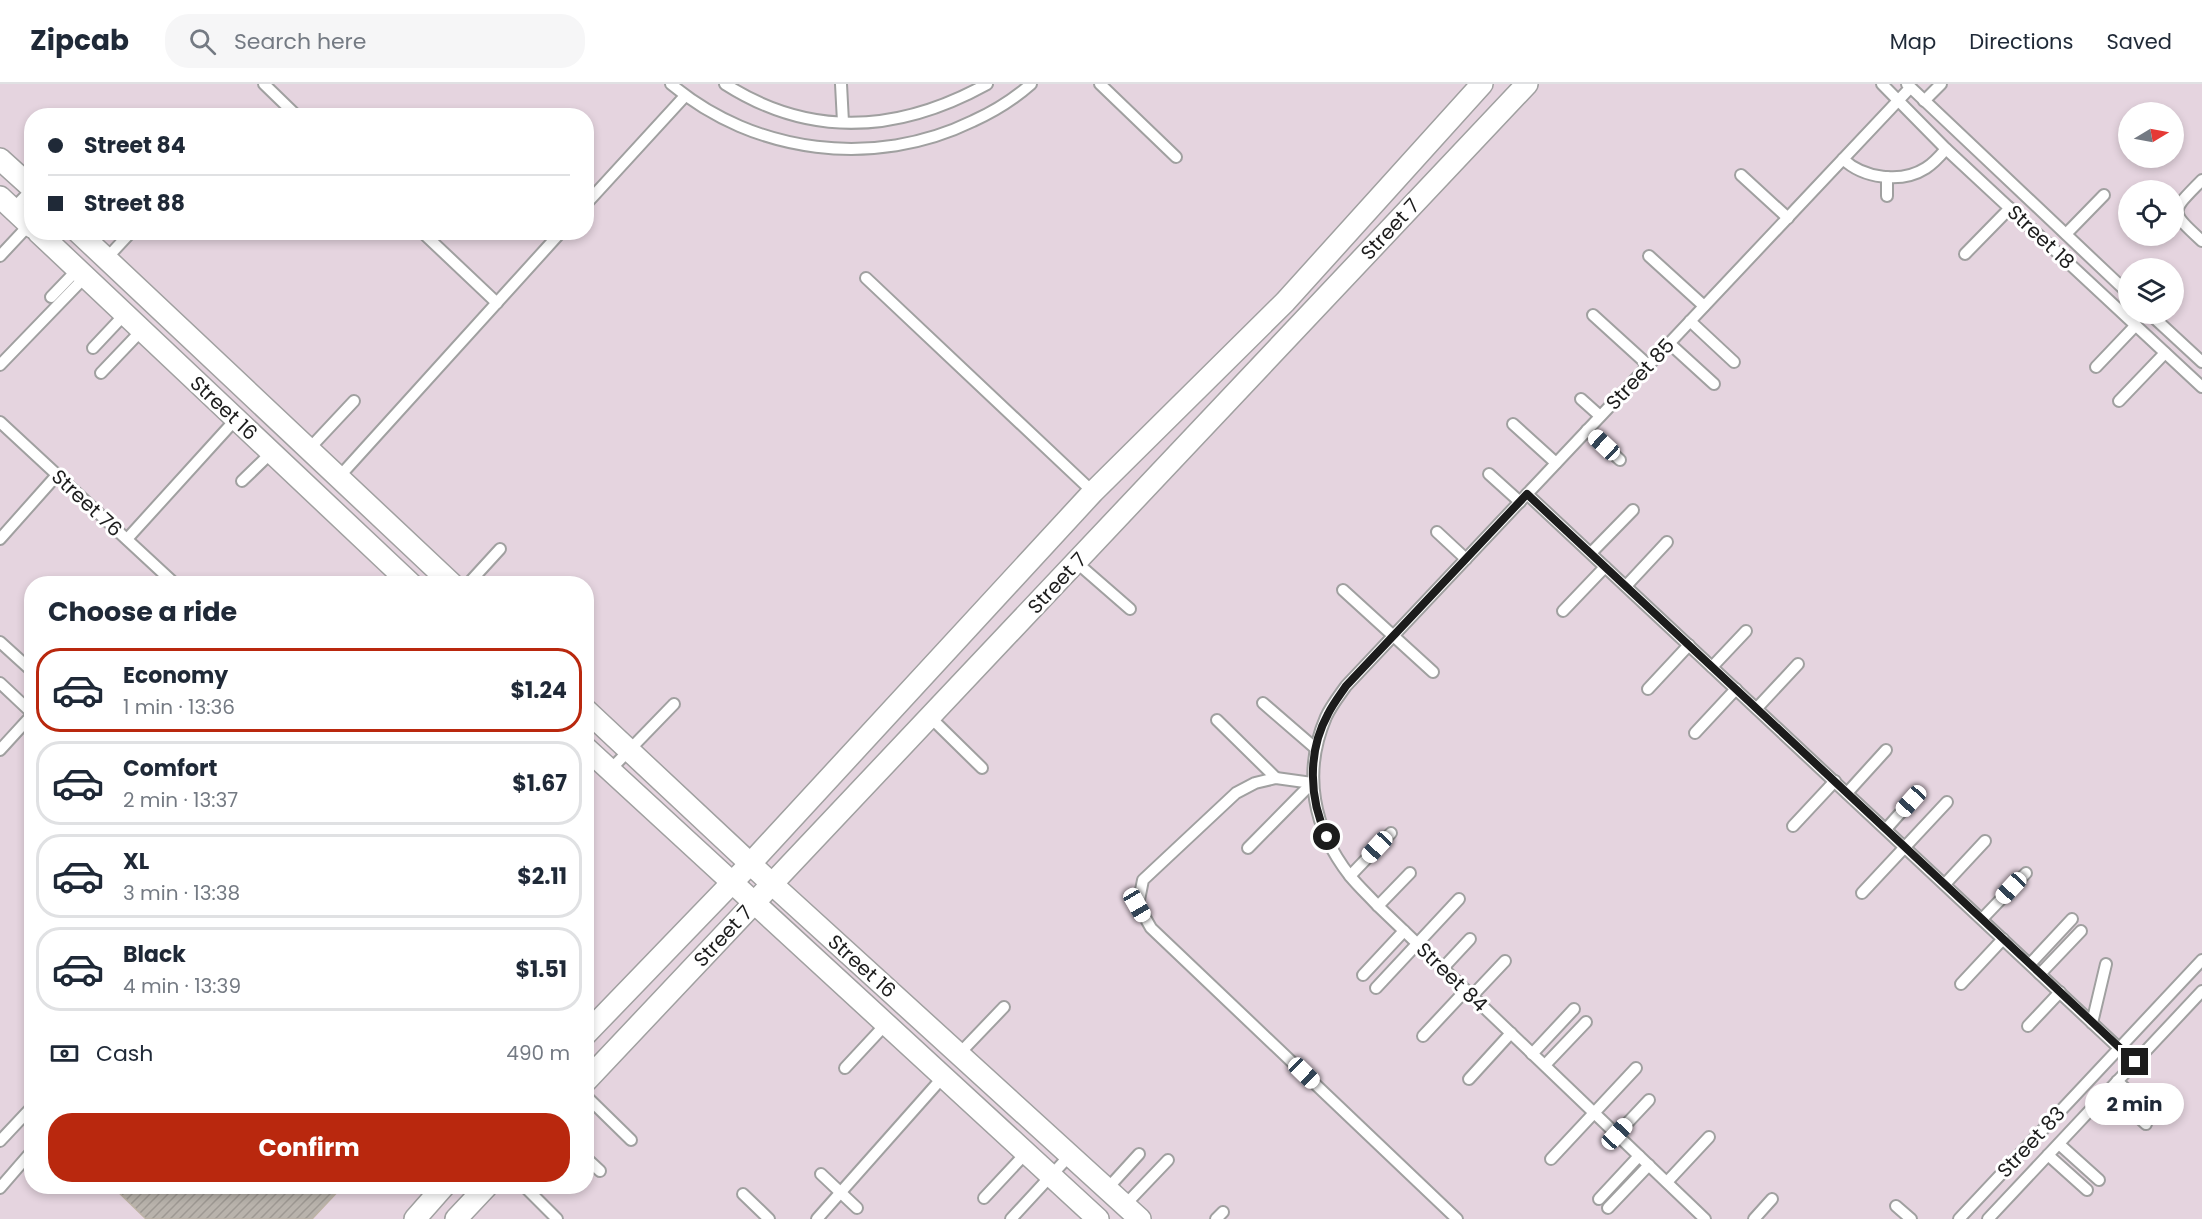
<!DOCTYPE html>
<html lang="en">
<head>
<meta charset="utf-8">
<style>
	:root { --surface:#fff; --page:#f6f6f7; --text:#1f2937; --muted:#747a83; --line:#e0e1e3; --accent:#b9280e }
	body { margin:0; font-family:Poppins,sans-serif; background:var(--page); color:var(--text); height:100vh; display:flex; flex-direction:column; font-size:22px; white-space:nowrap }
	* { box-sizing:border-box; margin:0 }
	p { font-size:20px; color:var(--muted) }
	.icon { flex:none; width:33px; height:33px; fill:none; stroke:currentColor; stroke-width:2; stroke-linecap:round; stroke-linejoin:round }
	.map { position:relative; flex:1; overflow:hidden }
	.drawer { position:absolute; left:24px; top:492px; width:570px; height:618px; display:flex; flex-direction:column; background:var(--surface); border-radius:24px; box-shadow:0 3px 9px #0003 }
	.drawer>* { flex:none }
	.guide { position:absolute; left:24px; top:24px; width:570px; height:132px; border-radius:24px; box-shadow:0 3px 9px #0003; display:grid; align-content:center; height:132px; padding:0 24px; background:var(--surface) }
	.needle { width:39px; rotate:80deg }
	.controls { position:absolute; left:2118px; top:18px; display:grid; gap:12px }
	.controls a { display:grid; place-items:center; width:66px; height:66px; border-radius:50%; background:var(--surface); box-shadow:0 3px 9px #0003; font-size:30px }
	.end { position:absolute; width:27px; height:27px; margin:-14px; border:8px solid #1c1c1c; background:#fff; box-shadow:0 0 0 3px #fff }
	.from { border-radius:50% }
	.bubble { position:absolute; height:42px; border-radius:21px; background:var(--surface); box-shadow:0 3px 9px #0003; font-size:20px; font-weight:700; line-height:42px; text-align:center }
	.car { position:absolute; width:18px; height:36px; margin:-18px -9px; border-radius:8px; box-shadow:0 0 4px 2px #0007; background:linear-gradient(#fff 24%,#345 0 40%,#fff 0 76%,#345 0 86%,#fff 0) }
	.guide b { display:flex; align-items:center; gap:21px; height:57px; font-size:22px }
	.guide b+b { border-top:2px solid var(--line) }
	.guide i { width:15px; height:15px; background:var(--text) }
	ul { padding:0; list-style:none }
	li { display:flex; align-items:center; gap:18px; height:84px; margin:0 12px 9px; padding:0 12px; border:3px solid var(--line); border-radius:24px }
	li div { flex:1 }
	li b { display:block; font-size:22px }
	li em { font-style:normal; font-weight:700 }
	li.on { border-color:var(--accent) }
	li>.icon { width:54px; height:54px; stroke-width:1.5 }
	h2 { padding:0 24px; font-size:27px; line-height:72px }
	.pay { display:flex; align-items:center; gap:15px; height:66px; padding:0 24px; font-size:22px }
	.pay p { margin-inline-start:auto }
	.cta { display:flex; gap:12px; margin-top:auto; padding:12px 24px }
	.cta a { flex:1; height:69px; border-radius:24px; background:var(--accent); color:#fff; font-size:24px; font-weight:700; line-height:69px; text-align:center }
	header { display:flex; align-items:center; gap:36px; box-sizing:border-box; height:84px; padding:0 30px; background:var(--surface); border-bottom:2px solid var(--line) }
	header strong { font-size:28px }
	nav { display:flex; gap:33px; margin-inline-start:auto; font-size:21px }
	.search { width:420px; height:54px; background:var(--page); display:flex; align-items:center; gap:15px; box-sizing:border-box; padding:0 21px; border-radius:24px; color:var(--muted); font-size:22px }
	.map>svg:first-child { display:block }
	.industrial { fill:#e5d4df; fill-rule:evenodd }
	.building { fill:url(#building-hatch); stroke:#bdb3a5; stroke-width:1.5 }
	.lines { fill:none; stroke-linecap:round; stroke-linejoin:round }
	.service-casing { stroke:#a0a0a0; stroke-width:14 }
	.minor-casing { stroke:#a0a0a0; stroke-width:24 }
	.service { stroke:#fff; stroke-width:10 }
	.minor { stroke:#fff; stroke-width:21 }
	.route { stroke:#1c1c1c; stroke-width:8 }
	.labels { text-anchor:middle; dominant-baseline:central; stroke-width:6; stroke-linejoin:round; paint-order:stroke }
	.street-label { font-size:20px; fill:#1c1c1c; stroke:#fff }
</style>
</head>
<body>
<header>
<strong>Zipcab</strong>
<div class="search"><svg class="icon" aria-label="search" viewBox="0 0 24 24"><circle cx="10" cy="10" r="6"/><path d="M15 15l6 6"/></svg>Search here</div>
<nav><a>Map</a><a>Directions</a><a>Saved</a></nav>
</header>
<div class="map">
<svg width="2202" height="1135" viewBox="0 0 2202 1135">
	<defs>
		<pattern id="building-hatch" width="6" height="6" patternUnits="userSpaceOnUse" patternTransform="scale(1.5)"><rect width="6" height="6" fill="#b9b3ac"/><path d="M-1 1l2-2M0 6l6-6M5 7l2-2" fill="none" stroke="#9e9993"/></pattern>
	</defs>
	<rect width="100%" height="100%" fill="#eceae2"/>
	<path class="industrial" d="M0 0H2202V1135H0ZM2128 28H2174V74H2128ZM32 32H586V148H32ZM2128 106H2174V152H2128ZM2128 184H2174V230H2128ZM32 500H586V1102H32Z"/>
	<path class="building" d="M112 1102H343L312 1135H146Z"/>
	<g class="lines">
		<defs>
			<g id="service">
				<path d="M264 0 297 32"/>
				<path d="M671 0C754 70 875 85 973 37 993 28 1014 15 1031 0"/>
				<path d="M725 0C811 55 900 48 987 0"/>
				<path d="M841 0 843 38"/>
				<path d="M1100 0 1176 73"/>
				<path d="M1882 0 1946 65 2202 303"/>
				<path d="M1907 0 2128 209"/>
				<path d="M1924 17 1941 0"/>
				<path d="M1843 75C1863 94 1901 100 1926 84 1934 79 1940 72 1946 65"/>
				<path d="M1741 91 1788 134"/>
				<path d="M1887 93V112"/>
				<path d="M2202 96C2171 128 2168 126 2202 157"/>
				<path d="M586 120 685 12"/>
				<path d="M13 125 32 105"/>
				<path d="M422 148 497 219"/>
				<path d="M2066 150 2104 111"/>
				<path d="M1965 170 2010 124"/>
				<path d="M0 172 29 141"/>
				<path d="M1649 172 1704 222"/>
				<path d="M106 175 131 148"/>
				<path d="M866 194 1093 408"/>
				<path d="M51 213 77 186"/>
				<path d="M2150 230 2202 278"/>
				<path d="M1593 231 1648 281"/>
				<path d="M1690 237 1734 278"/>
				<path d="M1669 259 1714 300"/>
				<path d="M93 264 125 230"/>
				<path d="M0 281 85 193"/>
				<path d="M2096 283 2136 241"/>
				<path d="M101 289 142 246"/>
				<path d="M1581 315 1600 332"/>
				<path d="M2119 317 2165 269"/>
				<path d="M0 338 175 500"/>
				<path d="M1513 340 1556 379"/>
				<path d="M1587 346 1620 376"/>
				<path d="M309 365 354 317"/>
				<path d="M1489 390 1520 418"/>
				<path d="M339 393 561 148"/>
				<path d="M242 397 272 368"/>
				<path d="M1527 410 2135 979"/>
				<path d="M1437 448 1466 475"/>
				<path d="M0 455 57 391"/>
				<path d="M127 455 236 335"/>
				<path d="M1591 469 1633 426"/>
				<path d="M1076 478 1130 525"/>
				<path d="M468 500 500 465"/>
				<path d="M1626 502 1667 458"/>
				<path d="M1343 506 1433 588"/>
				<path d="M1563 527 1605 483"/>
				<path d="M0 558 32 587"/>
				<path d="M1712 583 1746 547"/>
				<path d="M0 599 32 629"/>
				<path d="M1648 605 1689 561"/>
				<path d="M1263 619 1315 664"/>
				<path d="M1757 624 1798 580"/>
				<path d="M930 633 982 684"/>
				<path d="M1217 636 1276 694"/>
				<path d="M1695 649 1736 605"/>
				<path d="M0 666 32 631"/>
				<path d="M610 686 674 620"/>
				<path d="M1312 699 1276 694 1255 699 1236 709 1143 796 1138 821 1151 844 1457 1135"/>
				<path d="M1847 709 1886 666"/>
				<path d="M1793 742 1835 697"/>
				<path d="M1886 745 1911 717"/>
				<path d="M1248 764 1312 699"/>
				<path d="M1350 792 1391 749"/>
				<path d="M1945 800 1985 757"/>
				<path d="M1862 809 1947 718"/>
				<path d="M1378 822 1410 789"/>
				<path d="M1982 835 2026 789"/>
				<path d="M2030 880 2072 835"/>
				<path d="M1443 884 1470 855"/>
				<path d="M2040 890 2081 847"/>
				<path d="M1363 891 1404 847"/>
				<path d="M1961 900 2003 855"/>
				<path d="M1376 904 1459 815"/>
				<path d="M1472 912 1505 877"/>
				<path d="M2092 939 2106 880"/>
				<path d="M2028 942 2060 908"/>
				<path d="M1423 952 1466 906"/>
				<path d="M959 970 1004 923"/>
				<path d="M1532 970 1574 925"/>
				<path d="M1545 981 1586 938"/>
				<path d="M845 984 885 941"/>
				<path d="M1469 995 1511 949"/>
				<path d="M2117 997 2152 1029"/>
				<path d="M2109 1006 2146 1040"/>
				<path d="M586 1012 631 1056"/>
				<path d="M1617 1050 1649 1016"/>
				<path d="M0 1057 32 1023"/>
				<path d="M2059 1060 2099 1096"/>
				<path d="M2048 1071 2087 1106"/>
				<path d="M586 1074 600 1087"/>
				<path d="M1551 1075 1636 984"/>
				<path d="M821 1090 857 1124"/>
				<path d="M1667 1098 1709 1053"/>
				<path d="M524 1102 557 1135"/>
				<path d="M0 1104 32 1067"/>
				<path d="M1108 1104 1139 1070"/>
				<path d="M743 1110 769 1135"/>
				<path d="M984 1114 1026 1069"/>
				<path d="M1599 1115 1639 1072"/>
				<path d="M1125 1121 1168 1076"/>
				<path d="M1896 1122 1911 1135"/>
				<path d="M1608 1124 1649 1081"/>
				<path d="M817 1135 943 993"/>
				<path d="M1011 1135 1071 1070"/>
				<path d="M1216 1135 1223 1128"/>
				<path d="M1705 1135 1378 822C1369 812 1359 803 1350 792 1313 745 1302 689 1326 633 1331 622 1339 612 1346 602L1910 4"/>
				<path d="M1754 1135 1772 1115"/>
				<path d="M1959 1135 2202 876"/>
				<path d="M1988 1135 2202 907"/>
			</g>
			<g id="minor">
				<path d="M0 75 32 104"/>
				<path d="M0 113 32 143"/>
				<path d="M38 148 411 500"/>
				<path d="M78 148 452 500"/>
				<path d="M586 626 772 800 1140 1135"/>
				<path d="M586 664 1098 1135"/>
				<path d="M586 950 750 780 1093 408 1285 218 1482 0"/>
				<path d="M586 997 1527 0"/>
				<path d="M415 1135 444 1102"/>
				<path d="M456 1135 487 1102"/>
			</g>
		</defs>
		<use href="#service" class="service-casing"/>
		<use href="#minor" class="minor-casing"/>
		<use href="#service" class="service"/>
		<use href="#minor" class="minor"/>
	</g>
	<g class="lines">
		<path class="route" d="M1327 753C1309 715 1307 668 1328 630 1333 620 1340 611 1346 602L1527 410 2135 978"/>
	</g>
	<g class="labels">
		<g class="street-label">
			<text transform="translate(1390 145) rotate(-47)">Street 7</text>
			<text transform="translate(2041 153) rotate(43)">Street 18</text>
			<text transform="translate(1640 290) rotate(-47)">Street 85</text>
			<text transform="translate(224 324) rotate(43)">Street 16</text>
			<text transform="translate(87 419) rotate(43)">Street 76</text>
			<text transform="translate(1057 499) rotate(-47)">Street 7</text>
			<text transform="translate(723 852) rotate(-47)">Street 7</text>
			<text transform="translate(862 882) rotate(42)">Street 16</text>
			<text transform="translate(1452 893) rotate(44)">Street 84</text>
			<text transform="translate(2031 1058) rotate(-47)">Street 83</text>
		</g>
	</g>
</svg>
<div class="controls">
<a><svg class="needle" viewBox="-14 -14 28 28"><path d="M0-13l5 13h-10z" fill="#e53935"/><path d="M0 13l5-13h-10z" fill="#747a83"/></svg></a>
<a><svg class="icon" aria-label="locate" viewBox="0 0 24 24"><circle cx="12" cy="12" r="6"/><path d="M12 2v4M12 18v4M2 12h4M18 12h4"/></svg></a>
<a><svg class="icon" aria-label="layers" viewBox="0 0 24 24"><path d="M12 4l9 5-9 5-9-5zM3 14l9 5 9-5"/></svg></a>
</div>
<i class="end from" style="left:1327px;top:753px"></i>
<i class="end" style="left:2135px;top:978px"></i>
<div class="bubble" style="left:2085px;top:999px;width:99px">2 min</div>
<i class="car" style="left:1604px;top:361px;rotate:313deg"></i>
<i class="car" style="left:1911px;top:717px;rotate:222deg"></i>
<i class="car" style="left:1377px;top:763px;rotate:223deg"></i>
<i class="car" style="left:2011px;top:804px;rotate:223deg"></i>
<i class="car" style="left:1137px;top:821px;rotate:150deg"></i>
<i class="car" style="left:1304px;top:989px;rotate:134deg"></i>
<i class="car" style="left:1617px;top:1050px;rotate:43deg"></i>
<div class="guide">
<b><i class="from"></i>Street 84</b>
<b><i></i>Street 88</b>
</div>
<section class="drawer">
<h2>Choose a ride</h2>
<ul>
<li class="on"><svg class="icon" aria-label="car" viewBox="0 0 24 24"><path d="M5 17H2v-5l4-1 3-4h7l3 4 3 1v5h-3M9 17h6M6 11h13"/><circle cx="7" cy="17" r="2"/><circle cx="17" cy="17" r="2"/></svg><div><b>Economy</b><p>1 min · 13:36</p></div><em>$1.24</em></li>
<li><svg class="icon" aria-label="car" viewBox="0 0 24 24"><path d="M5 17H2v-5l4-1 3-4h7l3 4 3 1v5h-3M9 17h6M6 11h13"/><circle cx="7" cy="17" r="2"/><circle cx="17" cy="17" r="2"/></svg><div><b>Comfort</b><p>2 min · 13:37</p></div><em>$1.67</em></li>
<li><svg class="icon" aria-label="car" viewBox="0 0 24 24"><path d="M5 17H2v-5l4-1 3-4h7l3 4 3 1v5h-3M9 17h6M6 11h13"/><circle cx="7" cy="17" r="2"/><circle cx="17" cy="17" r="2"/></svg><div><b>XL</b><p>3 min · 13:38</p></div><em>$2.11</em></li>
<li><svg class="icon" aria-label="car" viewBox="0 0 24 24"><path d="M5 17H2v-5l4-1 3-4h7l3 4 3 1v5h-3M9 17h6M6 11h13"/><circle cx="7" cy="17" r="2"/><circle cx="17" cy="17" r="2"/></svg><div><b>Black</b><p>4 min · 13:39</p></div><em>$1.51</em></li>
</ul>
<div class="pay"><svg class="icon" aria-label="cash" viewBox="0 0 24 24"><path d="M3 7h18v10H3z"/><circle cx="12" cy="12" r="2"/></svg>Cash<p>490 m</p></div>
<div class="cta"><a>Confirm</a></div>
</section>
</div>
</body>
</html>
